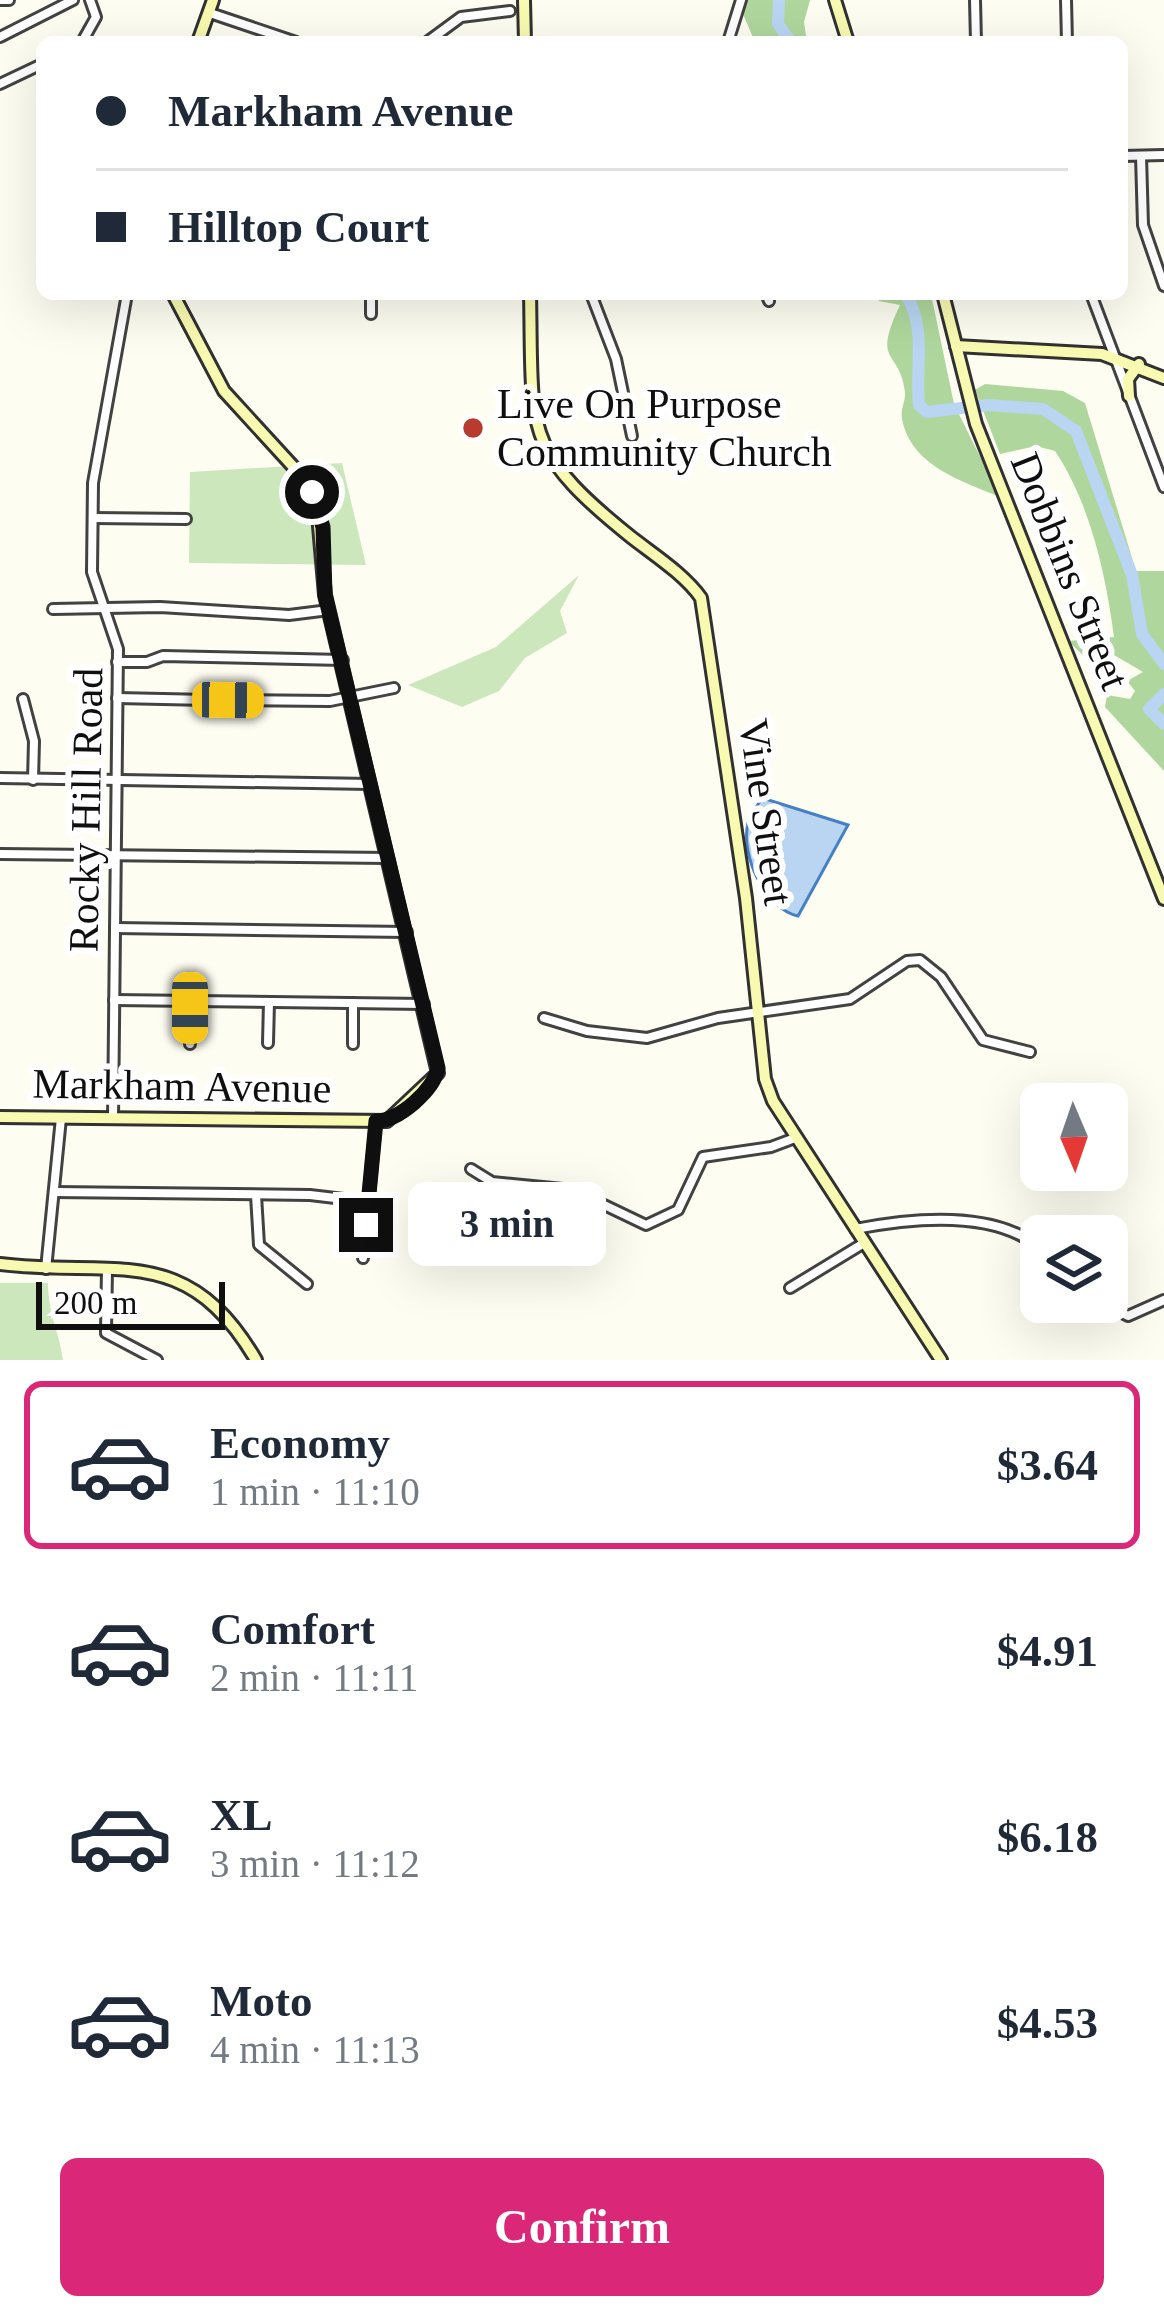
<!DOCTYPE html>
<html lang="en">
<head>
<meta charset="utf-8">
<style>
	:root { --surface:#fff; --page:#f2f2f3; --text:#1f2937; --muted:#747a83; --line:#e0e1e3; --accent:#db2777 }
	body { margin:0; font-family:"Times New Roman",serif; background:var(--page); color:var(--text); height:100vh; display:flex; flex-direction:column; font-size:45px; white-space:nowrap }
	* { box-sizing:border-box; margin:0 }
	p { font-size:39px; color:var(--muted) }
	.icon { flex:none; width:66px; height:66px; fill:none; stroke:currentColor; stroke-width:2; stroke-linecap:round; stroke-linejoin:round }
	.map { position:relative; height:1360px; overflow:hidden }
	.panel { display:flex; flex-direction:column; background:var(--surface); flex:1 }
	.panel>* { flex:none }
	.banner { position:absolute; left:36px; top:36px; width:1092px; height:264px; border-radius:18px; box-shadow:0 12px 48px #0002; display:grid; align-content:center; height:264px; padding:0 60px; background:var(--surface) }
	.needle { width:78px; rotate:178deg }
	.fabs { position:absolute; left:1020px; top:1083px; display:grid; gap:24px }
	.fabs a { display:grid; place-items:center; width:108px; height:108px; border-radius:18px; background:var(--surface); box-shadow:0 12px 48px #0002; font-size:60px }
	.scale { position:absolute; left:36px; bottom:30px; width:189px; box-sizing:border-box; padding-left:12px; border:6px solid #0f0f0f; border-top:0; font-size:33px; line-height:42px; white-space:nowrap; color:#0f0f0f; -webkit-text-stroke:9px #fff; paint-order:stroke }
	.end { position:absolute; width:54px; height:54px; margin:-27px; border:15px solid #0f0f0f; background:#fff; box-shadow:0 0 0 6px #fff }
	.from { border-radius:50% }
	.bubble { position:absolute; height:84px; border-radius:18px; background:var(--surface); box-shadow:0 12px 48px #0002; font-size:39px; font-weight:600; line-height:84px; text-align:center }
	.car { position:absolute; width:36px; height:72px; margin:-36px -18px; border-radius:15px; box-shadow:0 0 9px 3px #0007; background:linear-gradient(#f5c518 24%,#345 0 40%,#f5c518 0 76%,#345 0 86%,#f5c518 0) }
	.banner b { display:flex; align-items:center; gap:42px; height:114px; font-size:45px }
	.banner b+b { border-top:3px solid var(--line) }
	.banner i { width:30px; height:30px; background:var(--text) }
	ul { padding:21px 0 0; list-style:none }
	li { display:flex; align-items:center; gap:36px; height:168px; margin:0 24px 18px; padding:0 36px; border:6px solid transparent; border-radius:18px }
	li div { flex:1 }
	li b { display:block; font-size:45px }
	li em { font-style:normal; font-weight:600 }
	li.selected { border-color:var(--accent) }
	li>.icon { width:108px; height:108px; stroke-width:1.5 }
	.primary-button { display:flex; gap:24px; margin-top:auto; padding:24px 60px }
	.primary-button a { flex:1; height:138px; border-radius:18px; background:var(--accent); color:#fff; font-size:48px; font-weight:600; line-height:138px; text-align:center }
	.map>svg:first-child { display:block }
	.green { fill:#cde7bd }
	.forest { fill:#afd79d }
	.water { fill:#b9d5f2; stroke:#4580c5; stroke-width:3 }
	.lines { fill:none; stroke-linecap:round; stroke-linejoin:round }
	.river { stroke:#b9d5f2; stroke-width:12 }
	.street-casing { stroke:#424242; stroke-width:14 }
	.secondary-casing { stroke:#313131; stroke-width:16 }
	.street { stroke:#fff; stroke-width:8 }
	.secondary { stroke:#f8fab1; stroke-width:10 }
	.route { stroke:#0f0f0f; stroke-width:15 }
	.poi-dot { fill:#b73b2f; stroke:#fff; stroke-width:4.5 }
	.labels { text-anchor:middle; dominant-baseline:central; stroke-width:12; stroke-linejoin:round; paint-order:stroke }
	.poi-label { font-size:42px; fill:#0f0f0f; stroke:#fff; text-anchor:start }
	.street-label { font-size:42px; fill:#0f0f0f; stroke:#fff }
</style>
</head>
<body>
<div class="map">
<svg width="1164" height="1360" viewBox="0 0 1164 1360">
	<rect width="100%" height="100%" fill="#fefdf2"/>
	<g class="green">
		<path d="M342 463 366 565 189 563 190 472Z"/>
		<path d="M579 575 560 611 567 633 525 658 499 691 462 707 408 685 496 647Z"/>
		<path d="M0 1283H48C48 1312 59 1332 63 1360H0Z"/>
	</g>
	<g class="forest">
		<path d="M737 0H810L804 22 807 42H755Z"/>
		<path d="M876 294H931L954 404 1000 497C962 481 911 466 902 419 900 409 906 401 905 392 900 348 871 366 900 305L879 301Z"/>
		<path d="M985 384 1063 391 1085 403 1136 571H1164V771L1105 707 1107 695 1130 699 1135 691 1127 681 1143 672 1114 655 1104 662 1096 653 1088 660 1068 641 1114 637C1106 575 1090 503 1055 451L1036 446 1000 454 975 390Z"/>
	</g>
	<path class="water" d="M762 798 848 825 798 916C765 909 740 855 748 823 750 815 758 805 762 798Z"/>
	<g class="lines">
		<g class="river">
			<path d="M779 0 778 24 791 42"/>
			<path d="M906 294C927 331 915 365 919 405L927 412 988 405 1043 409 1076 431 1132 575 1142 634 1164 664"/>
			<path d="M1164 694 1149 709 1164 724"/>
		</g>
		<defs>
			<g id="street">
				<path d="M1 0H9"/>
				<path d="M975 0 976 42"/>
				<path d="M1066 0 1067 42"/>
				<path d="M210 13 296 42"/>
				<path d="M0 37 73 0"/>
				<path d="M82 42 96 17 90 0"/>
				<path d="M427 42 461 17 510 11"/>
				<path d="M728 42 741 0"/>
				<path d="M0 84 42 64"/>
				<path d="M1122 156 1164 155"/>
				<path d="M1141 156 1143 225 1164 286"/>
				<path d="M371 294V314"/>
				<path d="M591 294 616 359 632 436"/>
				<path d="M766 294 769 301"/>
				<path d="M1091 294 1164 487"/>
				<path d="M93 518 186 519"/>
				<path d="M53 609 160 607 289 615 329 610"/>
				<path d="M117 662H147L163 656 343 660"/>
				<path d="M117 698 208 700 218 707 228 700"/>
				<path d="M23 699 34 741 33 780"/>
				<path d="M208 700 218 692 228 700 330 701 394 688"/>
				<path d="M0 778 370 784"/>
				<path d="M0 854 388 858"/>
				<path d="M115 928 407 932"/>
				<path d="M114 1000 424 1004"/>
				<path d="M544 1018 587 1031 647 1038 718 1018 850 999 907 961 920 960 941 977 983 1040 1030 1052"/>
				<path d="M268 1043 269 1002"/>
				<path d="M190 1044V1001"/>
				<path d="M353 1044V1003"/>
				<path d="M113 1119 118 649 92 572 93 483 127 294"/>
				<path d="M471 1169 492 1182 573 1190 646 1225 678 1210 703 1157 771 1147 795 1138"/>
				<path d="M54 1192 310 1195 369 1202"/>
				<path d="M256 1195 259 1245 307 1284"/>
				<path d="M855 1229C912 1218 995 1209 1041 1249"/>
				<path d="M363 1258 376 1121"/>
				<path d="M46 1269 61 1118"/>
				<path d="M107 1269 106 1333 157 1360"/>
				<path d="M790 1288 864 1243"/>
				<path d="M1101 1302 1128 1316 1164 1300"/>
			</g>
			<g id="secondary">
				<path d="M524 0 525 42"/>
				<path d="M835 0 848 42"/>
				<path d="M198 42 213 0"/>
				<path d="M530 294C533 429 520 448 631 537 654 555 684 574 701 598L746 898 765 1079 773 1101 941 1360"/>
				<path d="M943 294 976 424 1164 899"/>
				<path d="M956 346 1102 354 1164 378"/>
				<path d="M1129 396 1128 379 1139 364"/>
				<path d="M0 1117 387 1121 438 1073 325 595 317 503 299 473 224 391 173 294"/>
				<path d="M0 1264C115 1278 186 1240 256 1360"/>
			</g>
		</defs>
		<use href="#street" class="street-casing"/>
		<use href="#secondary" class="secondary-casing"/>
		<use href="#street" class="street"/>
		<use href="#secondary" class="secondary"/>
	</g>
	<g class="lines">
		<path class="route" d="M312 492 323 527 325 595 438 1068C434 1090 399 1121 376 1121L366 1225"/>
	</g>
	<circle class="poi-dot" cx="473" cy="428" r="12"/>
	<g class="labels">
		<g class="poi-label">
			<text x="497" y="404">Live On Purpose<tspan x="497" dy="48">Community Church</tspan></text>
		</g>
		<g class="street-label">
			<text transform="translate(1070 571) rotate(68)">Dobbins Street</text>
			<text transform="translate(86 810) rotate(-89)">Rocky Hill Road</text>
			<text transform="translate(766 812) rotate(82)">Vine Street</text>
			<text transform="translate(182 1086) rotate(1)">Markham Avenue</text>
		</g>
	</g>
</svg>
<div class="fabs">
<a><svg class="needle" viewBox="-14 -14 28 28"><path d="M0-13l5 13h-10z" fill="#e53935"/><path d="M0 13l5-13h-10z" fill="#747a83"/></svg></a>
<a><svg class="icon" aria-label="layers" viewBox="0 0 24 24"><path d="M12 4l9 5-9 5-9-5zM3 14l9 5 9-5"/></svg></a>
</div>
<div class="scale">200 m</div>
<i class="end from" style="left:312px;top:492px"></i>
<i class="end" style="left:366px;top:1225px"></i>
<div class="bubble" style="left:408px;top:1182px;width:198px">3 min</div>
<i class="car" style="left:228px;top:700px;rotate:91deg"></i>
<i class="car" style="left:190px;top:1008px;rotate:180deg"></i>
<div class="banner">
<b><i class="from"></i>Markham Avenue</b>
<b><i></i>Hilltop Court</b>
</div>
</div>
<section class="panel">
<ul>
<li class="selected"><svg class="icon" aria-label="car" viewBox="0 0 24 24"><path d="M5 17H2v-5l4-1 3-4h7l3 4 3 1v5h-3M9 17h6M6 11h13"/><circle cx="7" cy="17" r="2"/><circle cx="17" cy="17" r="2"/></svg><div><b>Economy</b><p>1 min · 11:10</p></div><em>$3.64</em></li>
<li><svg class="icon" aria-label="car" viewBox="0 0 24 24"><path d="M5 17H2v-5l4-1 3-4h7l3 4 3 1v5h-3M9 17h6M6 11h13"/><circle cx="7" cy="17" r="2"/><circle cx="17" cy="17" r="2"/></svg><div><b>Comfort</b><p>2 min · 11:11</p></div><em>$4.91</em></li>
<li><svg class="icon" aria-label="car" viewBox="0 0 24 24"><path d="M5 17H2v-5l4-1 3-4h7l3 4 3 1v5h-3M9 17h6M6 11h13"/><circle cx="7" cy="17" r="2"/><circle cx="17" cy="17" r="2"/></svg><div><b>XL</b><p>3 min · 11:12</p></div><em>$6.18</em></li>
<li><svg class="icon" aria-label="car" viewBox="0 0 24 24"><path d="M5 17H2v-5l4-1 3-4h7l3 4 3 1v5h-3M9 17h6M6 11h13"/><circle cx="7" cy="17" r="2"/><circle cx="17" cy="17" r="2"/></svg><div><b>Moto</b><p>4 min · 11:13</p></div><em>$4.53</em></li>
</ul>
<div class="primary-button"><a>Confirm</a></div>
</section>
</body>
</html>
